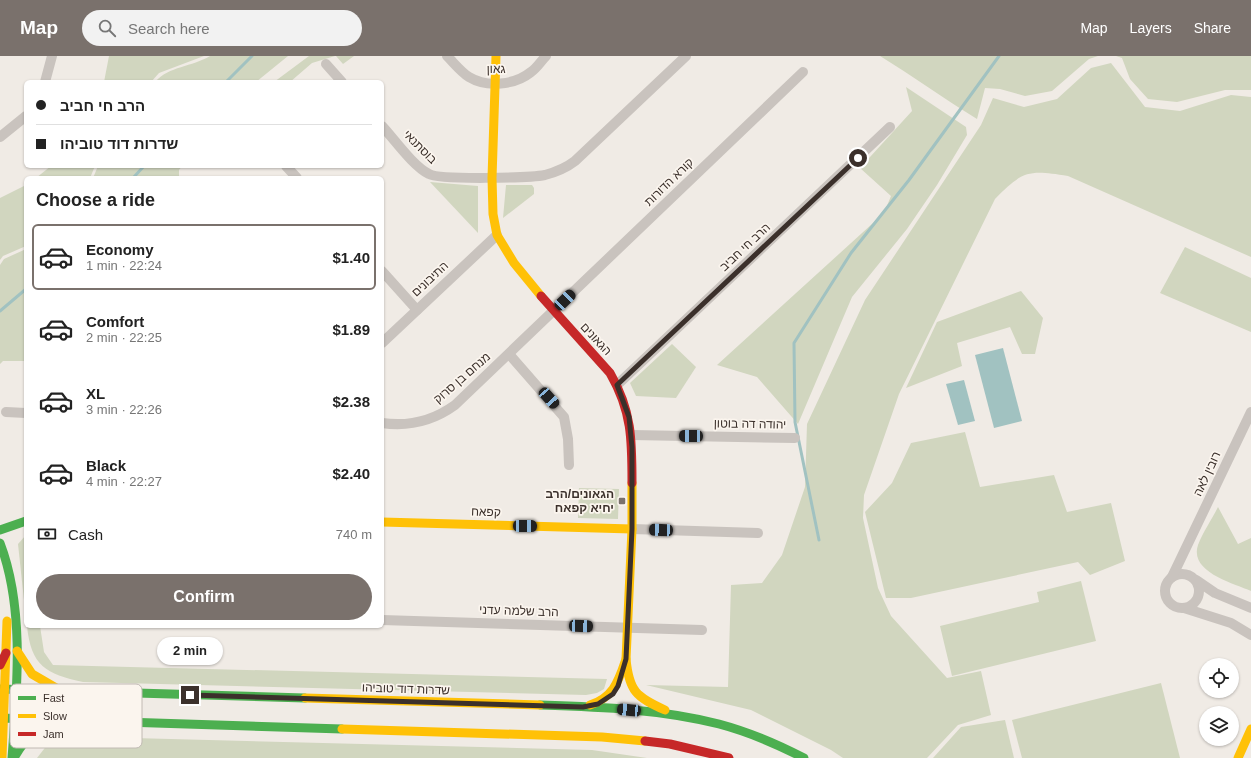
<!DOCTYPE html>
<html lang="en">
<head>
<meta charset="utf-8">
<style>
	:root { --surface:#fff; --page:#f2f2f2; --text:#222; --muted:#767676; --line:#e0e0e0; --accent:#7a716c }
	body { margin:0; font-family:Helvetica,Heebo,sans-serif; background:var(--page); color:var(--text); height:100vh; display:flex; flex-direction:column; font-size:15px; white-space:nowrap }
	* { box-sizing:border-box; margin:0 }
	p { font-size:13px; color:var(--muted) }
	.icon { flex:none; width:22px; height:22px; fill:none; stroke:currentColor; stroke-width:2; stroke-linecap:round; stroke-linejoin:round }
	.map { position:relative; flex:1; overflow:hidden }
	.panel { position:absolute; left:24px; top:120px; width:360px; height:452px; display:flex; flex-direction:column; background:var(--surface); border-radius:6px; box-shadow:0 1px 3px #0004 }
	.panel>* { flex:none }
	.guide { position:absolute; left:24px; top:24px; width:360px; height:88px; border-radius:6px; box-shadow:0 1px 3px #0004; display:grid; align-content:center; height:88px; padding:0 12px; background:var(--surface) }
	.buttons { position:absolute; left:1199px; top:602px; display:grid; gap:8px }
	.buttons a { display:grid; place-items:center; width:40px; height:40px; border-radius:50%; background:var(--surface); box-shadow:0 1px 3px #0004; font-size:20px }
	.end { position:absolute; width:18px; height:18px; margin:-9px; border:5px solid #3b302b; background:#fff; box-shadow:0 0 0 2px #fff }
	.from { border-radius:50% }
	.bubble { position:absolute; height:28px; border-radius:14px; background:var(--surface); box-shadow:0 1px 3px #0004; font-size:13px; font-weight:800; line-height:28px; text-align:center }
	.car { position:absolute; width:12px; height:24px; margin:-12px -6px; border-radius:5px; box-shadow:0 0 3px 1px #0007; background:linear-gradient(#222 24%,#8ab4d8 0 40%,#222 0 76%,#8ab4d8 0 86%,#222 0) }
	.guide b { display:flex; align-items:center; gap:14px; height:38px; font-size:15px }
	.guide b+b { border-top:1px solid var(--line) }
	.guide i { width:10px; height:10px; background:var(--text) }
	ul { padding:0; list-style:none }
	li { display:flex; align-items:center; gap:12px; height:66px; margin:0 8px 6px; padding:0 4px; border:2px solid transparent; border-radius:6px }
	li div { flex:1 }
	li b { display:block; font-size:15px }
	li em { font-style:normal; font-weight:800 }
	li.on { border-color:var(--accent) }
	li>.icon { width:36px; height:36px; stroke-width:1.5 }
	h2 { padding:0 12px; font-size:18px; line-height:48px }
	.pay { display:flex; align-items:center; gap:10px; height:44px; padding:0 12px; font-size:15px }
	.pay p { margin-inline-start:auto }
	.cta { display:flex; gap:8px; margin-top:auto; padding:8px 12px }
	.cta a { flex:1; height:46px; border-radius:24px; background:var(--accent); color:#fff; font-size:16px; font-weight:800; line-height:46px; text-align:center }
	header { display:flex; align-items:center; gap:24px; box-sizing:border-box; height:56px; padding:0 20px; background:var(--accent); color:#fff }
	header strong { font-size:19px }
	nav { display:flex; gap:22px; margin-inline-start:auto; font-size:14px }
	.search { width:280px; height:36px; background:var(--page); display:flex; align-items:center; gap:10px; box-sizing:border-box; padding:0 14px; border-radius:22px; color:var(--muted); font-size:15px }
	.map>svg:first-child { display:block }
	.green { fill:#d1d6bf }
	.water { fill:#a1c2c1 }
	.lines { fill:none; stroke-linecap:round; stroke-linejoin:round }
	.stream { stroke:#a1c2c1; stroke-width:3 }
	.street { stroke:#c9c3be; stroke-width:10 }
	.fast { stroke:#4caf50; stroke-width:9 }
	.slow { stroke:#ffc107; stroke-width:9 }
	.jam { stroke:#c62828; stroke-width:9 }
	.route { stroke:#3b302b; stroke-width:5 }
	.poi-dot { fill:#7a716c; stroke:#fbf5ee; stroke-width:1.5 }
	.labels { text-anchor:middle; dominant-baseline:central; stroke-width:3.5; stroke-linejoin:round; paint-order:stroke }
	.street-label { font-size:12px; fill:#3b302b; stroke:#fbf5ee }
	.poi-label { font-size:12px; font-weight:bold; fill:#3b302b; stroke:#fbf5ee; text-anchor:end }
	.key { fill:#fbf5ee; stroke:#c1bab4; stroke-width:1 }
	.key-label { font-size:11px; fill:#3b302b }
</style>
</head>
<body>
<header>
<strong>Map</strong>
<div class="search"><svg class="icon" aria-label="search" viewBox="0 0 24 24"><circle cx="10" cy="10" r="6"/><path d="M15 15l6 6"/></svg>Search here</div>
<nav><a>Map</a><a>Layers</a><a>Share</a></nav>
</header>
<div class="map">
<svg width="1251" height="702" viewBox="0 0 1251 702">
	<rect width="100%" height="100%" fill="#f0ebe5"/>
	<g class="green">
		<path d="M109 0H204L159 17 151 26H104Z"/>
		<path d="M210 0H288L256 26H155C169 10 192 11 210 0Z"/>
		<path d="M309 0H335L312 7 290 26H274Z"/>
		<path d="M336 0H354L343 8Z"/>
		<path d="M880 0H1098L1089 3 1052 35 1025 40 1000 33 985 32 977 63C944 43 913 20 880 0Z"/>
		<path d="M1116 0H1251V34H1225L1177 46 1148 43 1130 23 1122 2Z"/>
		<path d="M1111 7 1145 51 1180 55 1231 39 1251 41V201L1068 120C1029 114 1023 114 995 143L899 338 864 439 863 462 878 532 891 560 947 622 981 615 991 659 958 669 927 702H843L831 694 751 654 646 629 728 631 731 529 762 527 782 499 805 431 807 368 865 244 981 69 993 42 1024 51 1057 43 1091 12Z"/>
		<path d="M906 31 966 71 967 79 937 129 907 173 852 241 798 368 757 321 717 309 884 157 891 140 860 112 912 55Z"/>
		<path d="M51 110H95L90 122H36Z"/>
		<path d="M98 110H182L179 114V122H93Z"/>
		<path d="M430 126 478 130V177Z"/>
		<path d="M26 129V190L3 200 0 204V142Z"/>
		<path d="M506 129H532L534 132V138L503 162Z"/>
		<path d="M1185 191 1251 222V276L1160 237Z"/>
		<path d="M26 193V305H3L0 308V209L4 203Z"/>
		<path d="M1021 235 1043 262 1035 298H1022L1010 271 957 287 962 310 906 332 937 266Z"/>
		<path d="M672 288 696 311 676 342 636 340 630 327Z"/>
		<path d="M965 376 980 431 1054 419 1067 456 1111 447 1125 505 1090 519 1078 506 911 542H886L865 456 892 427 911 387Z"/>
		<path d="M579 432 619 433 618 463 578 462Z"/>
		<path d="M1218 451 1238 488 1251 482V535C1233 527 1189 516 1198 489 1203 476 1212 463 1218 451Z"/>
		<path d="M26 479V563L18 488Z"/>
		<path d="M1081 525 1096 585 952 620 940 570 1039 546 1037 536Z"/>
		<path d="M27 570H40L44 596 53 609 607 623 604 633 597 637 586 639 83 626C46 618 31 610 27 570Z"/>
		<path d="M1161 627 1180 702H1022L1012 664Z"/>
		<path d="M1005 664 1014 702H933L961 671Z"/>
		<path d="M57 680 592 694 647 702H37L51 684Z"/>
	</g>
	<g class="water">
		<path d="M1003 292 1022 365 994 372 975 299Z"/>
		<path d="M964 324 975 365 958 369 946 328Z"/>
	</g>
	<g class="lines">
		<g class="stream">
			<path d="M226 26 252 0"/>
			<path d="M133 122 144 110"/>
			<path d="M0 255 26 233"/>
			<path d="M819 484 795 366 794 287 851 197 909 124 999 0"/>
		</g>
		<g class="street">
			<path d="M447 0C454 7 461 16 469 21 487 32 515 29 531 16 537 12 541 5 546 0"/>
			<path d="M326 8 342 26"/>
			<path d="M45 26 52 0"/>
			<path d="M382 70C395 84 413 110 429 118 439 124 530 122 545 119 556 116 566 112 575 105L686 0"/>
			<path d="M0 81 26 60"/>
			<path d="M286 110 297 122"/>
			<path d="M382 215 417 254"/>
			<path d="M382 287 497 179"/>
			<path d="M509 298 564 361 568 383 569 409"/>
			<path d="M617 329 890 71"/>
			<path d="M6 356 26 357"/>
			<path d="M382 367C410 371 433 365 455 349L803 16"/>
			<path d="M632 379 795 382"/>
			<path d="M632 473 758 477"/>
			<circle cx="1182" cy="535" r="17"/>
			<path d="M1172 521 1251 356"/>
			<path d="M1196 524 1215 537 1251 552"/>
			<path d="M1184 552 1231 567 1251 579"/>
			<path d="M382 564 702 574"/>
		</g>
		<g class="fast">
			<path d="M0 474 26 465"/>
			<path d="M0 487C25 552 17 634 12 702"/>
			<path d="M0 633 305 642"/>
			<path d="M540 649C600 651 661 653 719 668 749 676 777 688 804 702"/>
			<path d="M0 662 342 673"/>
			<path d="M14 702C24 684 35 672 55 667"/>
		</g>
		<g class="slow">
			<path d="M496 0 492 122 493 158 497 179 514 207 541 240"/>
			<path d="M382 466 632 473"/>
			<path d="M17 595 32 618 56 632"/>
			<path d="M626 603 632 473V427"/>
			<path d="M626 603C629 635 636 641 665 654"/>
			<path d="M305 642 540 649"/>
			<path d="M590 649C612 642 618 627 625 606"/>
			<path d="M342 673 602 681 645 685"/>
			<path d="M2 702 7 565"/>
			<path d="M1238 702 1251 673"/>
		</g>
		<g class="jam">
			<path d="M541 240 610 317C632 355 632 384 632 427"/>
			<path d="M0 609 6 597"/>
			<path d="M645 685 670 688 729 702"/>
		</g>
	</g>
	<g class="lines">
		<path class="route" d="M190 639 583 651 598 648 613 638 618 630 626 603 632 473V391L629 361 617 329 858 102"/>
	</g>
	<rect class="poi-dot" x="618" y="441" width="8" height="8" rx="2"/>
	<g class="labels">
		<g class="street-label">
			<text transform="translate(496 13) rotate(-1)">גאון</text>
			<text transform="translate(420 91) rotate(45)">בוסתנאי</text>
			<text transform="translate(669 126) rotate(-44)">קורא הדורות</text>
			<text transform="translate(745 191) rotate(-43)">הרב חי חביב</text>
			<text transform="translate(430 223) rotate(-43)">התיבונים</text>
			<text transform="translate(596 283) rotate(47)">הגאונים</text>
			<text transform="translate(462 322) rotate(-41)">מנחם בן סרוק</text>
			<text transform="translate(750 368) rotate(1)">יהודה דה בוטון</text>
			<text transform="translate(1207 418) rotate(-65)">רובין לאה</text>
			<text transform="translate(486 456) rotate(2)">קפאח</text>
			<text transform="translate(519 555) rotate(2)">הרב שלמה עדני</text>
			<text transform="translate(406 633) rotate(2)">שדרות דוד טוביהו</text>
		</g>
		<g class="poi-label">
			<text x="614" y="438">הגאונים/הרב<tspan x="614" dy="14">יחיא קפאח</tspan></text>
		</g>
	</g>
	<rect x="10" y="628" width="132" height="64" rx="6" class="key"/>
	<rect x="18" y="640" width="18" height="4" fill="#4caf50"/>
	<rect x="18" y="658" width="18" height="4" fill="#ffc107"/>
	<rect x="18" y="676" width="18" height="4" fill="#c62828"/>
	<g class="key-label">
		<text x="43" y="646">Fast</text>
		<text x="43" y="664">Slow</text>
		<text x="43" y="682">Jam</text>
	</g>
</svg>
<div class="buttons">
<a><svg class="icon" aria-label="locate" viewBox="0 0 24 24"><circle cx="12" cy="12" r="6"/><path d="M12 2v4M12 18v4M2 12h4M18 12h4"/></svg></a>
<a><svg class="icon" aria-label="layers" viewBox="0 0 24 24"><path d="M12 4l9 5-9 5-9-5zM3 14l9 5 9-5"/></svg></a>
</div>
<i class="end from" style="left:858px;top:102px"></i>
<i class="end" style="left:190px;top:639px"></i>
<div class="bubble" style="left:157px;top:581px;width:66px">2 min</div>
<i class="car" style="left:565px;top:244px;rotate:46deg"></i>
<i class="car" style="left:549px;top:342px;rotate:138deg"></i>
<i class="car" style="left:691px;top:380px;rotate:271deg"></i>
<i class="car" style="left:525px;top:470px;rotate:91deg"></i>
<i class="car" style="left:661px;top:474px;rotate:272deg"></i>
<i class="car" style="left:581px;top:570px;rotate:92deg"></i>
<i class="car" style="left:629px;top:654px;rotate:275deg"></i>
<div class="guide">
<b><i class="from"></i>הרב חי חביב</b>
<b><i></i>שדרות דוד טוביהו</b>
</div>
<section class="panel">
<h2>Choose a ride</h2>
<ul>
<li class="on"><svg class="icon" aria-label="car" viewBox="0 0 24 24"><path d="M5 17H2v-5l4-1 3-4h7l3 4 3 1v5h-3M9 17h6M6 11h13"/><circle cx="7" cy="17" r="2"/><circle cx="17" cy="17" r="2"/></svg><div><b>Economy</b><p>1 min · 22:24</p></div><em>$1.40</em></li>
<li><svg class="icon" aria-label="car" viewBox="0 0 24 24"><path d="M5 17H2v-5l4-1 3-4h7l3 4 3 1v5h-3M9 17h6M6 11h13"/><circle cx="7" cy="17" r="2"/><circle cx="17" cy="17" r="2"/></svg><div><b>Comfort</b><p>2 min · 22:25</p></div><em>$1.89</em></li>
<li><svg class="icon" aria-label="car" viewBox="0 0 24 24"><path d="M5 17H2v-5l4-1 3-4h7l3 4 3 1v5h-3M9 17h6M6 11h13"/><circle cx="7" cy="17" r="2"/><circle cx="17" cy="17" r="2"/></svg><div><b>XL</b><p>3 min · 22:26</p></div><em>$2.38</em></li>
<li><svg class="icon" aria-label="car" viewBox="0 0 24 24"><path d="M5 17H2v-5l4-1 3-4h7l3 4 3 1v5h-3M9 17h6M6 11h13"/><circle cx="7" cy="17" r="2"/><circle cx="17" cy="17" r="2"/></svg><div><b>Black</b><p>4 min · 22:27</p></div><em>$2.40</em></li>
</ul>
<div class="pay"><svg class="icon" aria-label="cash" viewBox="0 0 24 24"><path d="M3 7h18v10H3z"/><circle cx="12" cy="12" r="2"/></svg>Cash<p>740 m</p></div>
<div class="cta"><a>Confirm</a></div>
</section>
</div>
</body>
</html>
